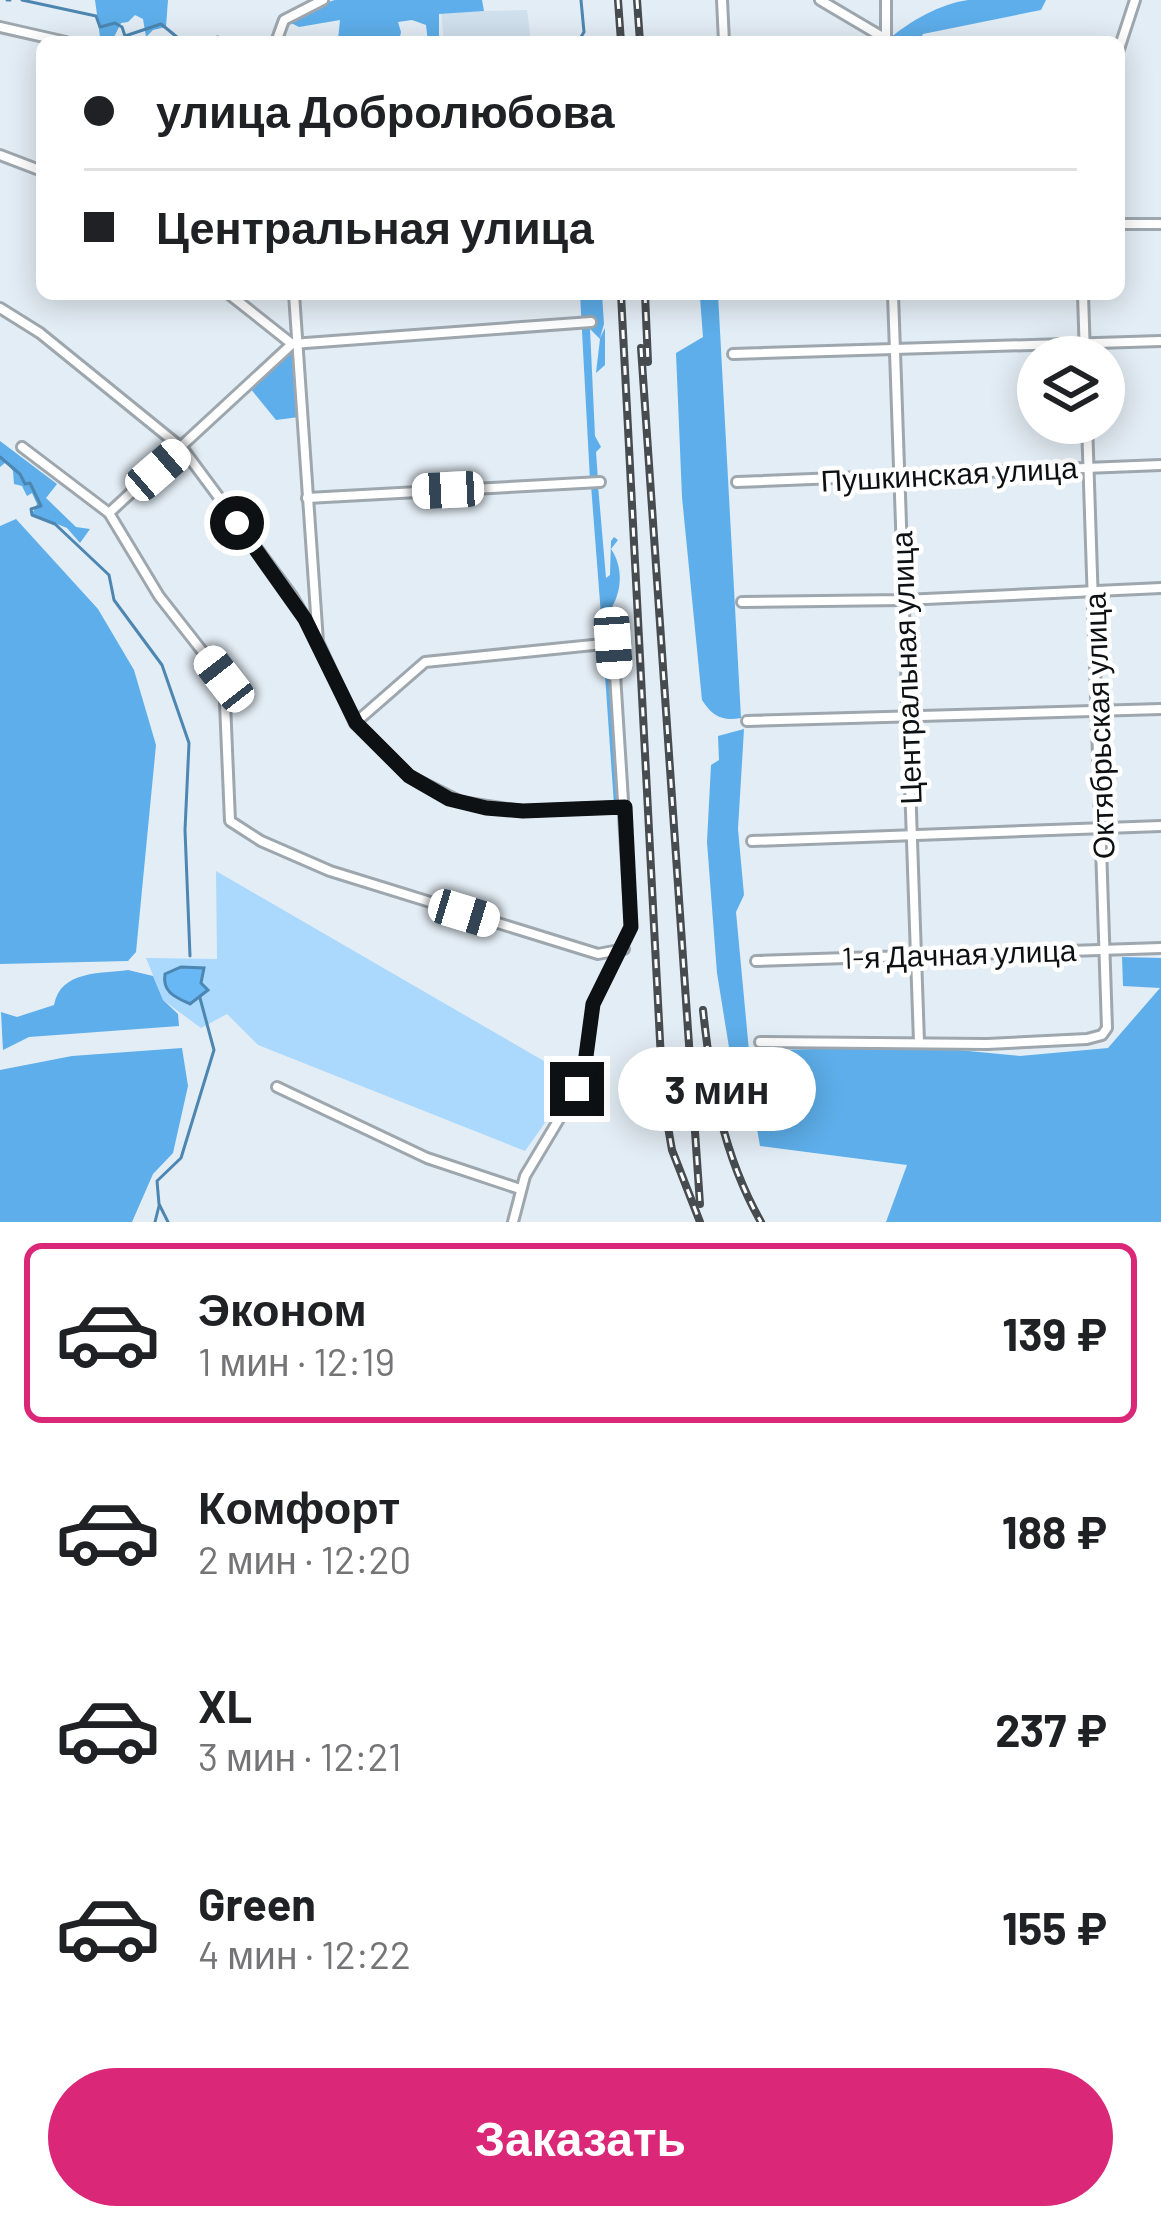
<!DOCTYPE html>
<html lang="ru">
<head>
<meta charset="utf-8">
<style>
	:root { --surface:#fff; --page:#f2f2f2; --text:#202124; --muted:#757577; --line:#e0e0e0; --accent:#db2777 }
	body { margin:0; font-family:Barlow,sans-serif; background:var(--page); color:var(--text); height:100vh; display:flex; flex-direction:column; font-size:45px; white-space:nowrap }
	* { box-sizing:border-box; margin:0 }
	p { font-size:39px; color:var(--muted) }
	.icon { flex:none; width:66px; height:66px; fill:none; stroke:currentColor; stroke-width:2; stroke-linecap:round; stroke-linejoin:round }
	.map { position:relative; height:1222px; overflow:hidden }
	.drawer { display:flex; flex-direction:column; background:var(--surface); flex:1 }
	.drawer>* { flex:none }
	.top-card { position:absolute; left:36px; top:36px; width:1089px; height:264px; border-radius:18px; box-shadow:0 6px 30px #0003; display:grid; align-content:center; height:264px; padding:0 48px; background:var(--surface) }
	.tools { position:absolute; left:1017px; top:336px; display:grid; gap:24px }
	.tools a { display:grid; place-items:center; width:108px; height:108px; border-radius:50%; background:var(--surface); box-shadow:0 6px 30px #0003; font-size:60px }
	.end { position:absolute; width:54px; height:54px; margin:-27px; border:15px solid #0e1113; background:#fff; box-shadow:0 0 0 6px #fff }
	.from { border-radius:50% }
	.bubble { position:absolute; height:84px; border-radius:42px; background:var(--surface); box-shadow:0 6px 30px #0003; font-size:39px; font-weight:700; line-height:84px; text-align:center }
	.car { position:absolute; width:36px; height:72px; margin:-36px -18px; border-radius:15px; box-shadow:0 0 9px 3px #0007; background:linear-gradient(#fff 24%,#345 0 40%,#fff 0 76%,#345 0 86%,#fff 0) }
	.top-card b { display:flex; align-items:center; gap:42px; height:114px; font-size:45px }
	.top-card b+b { border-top:3px solid var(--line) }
	.top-card i { width:30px; height:30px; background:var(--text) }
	ul { padding:21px 0 0; list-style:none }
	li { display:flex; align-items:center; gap:36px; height:180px; margin:0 24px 18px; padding:0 24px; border:6px solid transparent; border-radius:18px }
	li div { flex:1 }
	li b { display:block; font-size:45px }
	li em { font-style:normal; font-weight:700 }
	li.selected { border-color:var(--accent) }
	li>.icon { width:108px; height:108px; stroke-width:1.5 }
	.button { display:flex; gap:24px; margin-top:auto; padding:24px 48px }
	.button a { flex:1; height:138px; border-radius:72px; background:var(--accent); color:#fff; font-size:48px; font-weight:700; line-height:138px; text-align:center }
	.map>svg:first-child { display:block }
	.built { fill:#d0e0ed }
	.green { fill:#abd8fd }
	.forest { fill:#5daeea }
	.water { fill:#67b8f5; stroke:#4c86b1; stroke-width:3 }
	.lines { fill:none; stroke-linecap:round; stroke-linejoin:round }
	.stream { stroke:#4c86b1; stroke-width:3 }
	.minor-casing { stroke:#9ea7ae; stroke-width:14 }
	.minor { stroke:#fff; stroke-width:8 }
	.rail-casing { stroke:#474c50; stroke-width:8 }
	.rail { stroke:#fff; stroke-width:3; stroke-dasharray:9; stroke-linecap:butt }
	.route { stroke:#0e1113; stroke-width:15 }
	.labels { text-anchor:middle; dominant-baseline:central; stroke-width:9; stroke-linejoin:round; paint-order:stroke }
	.street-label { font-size:30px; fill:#0e1113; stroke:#fff }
</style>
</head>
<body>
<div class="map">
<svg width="1161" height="1222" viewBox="0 0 1161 1222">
	<rect width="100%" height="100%" fill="#e3edf5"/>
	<path class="built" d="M527 10 531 42H444L441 12Z"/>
	<path class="green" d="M216 871 556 1068 571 1086 525 1151 258 1045 227 1014 201 1028 163 1000 146 958 217 959Z"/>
	<g class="forest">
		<path d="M95 0H168L166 27 153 30 146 37 143 19 135 15 128 22 121 23 114 37H100Z"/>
		<path d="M335 0H482L484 11 439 14V42H428L426 25 412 20 398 22 401 32 399 42H343L338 40 340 20 299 27 287 21 304 9Z"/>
		<path d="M968 0H1046L1041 10 923 34 919 42 889 39C910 21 940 4 968 0Z"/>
		<path d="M580 294H602L604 324 600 338 605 328V365L596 373 600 339 590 329 595 436 601 447 596 452 598 480H590Z"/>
		<path d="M679 294H718L741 718C722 721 713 717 702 700L682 497 676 353 703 337 700 298Z"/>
		<path d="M295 349 299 417 276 420 250 388Z"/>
		<path d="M0 441 57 484 46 498 76 527 90 529 80 543 67 528 32 514 37 504 32 493 27 496 22 486 14 484 13 471 6 462 0 467Z"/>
		<path d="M591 485H598L606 578 610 575 611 541 614 537 618 540 611 549C624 568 622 593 609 612L611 640 603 641Z"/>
		<path d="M16 519 98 609 134 670 156 745 136 952 128 961 0 964V526Z"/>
		<path d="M611 645 622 805H614L603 646Z"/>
		<path d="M744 729 738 829 744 895 736 912 749 1051 916 1046 1020 1056 1108 1048 1160 988 1123 986 1122 957 1161 958V1222H886L907 1165 760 1146 756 1123 742 1128 717 973 707 842 711 765 719 760 718 736Z"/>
		<path d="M128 970 153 976 163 1000 178 1014 179 1026 29 1037 3 1050 1 1012 17 1017 54 1005C61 970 100 974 128 970Z"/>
		<path d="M182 1048 188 1086 173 1153 153 1174 132 1222H0V1070L72 1056Z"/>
	</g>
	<path class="water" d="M181 967 204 968 201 983 208 990 190 1004C175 997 162 992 165 974Z"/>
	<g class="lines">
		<g class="stream">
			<path d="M7 0H10"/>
			<path d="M22 0 96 16 100 27 115 23 122 27 125 36 161 24 183 42"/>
			<path d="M200 42 218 37 221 42"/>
			<path d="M578 42 584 32 581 0"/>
			<path d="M0 457 20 474 25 484 30 483 41 506 31 509 32 515 55 524 109 575 114 600 162 665 189 743 185 830 190 956"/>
			<path d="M155 1222 159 1206"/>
			<path d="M168 1222 159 1204 157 1181 181 1158 214 1050 200 998"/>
		</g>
		<defs>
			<g id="minor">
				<path d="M722 0 724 42"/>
				<path d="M820 0 891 42"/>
				<path d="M886 0V41"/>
				<path d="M0 27 66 42"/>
				<path d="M276 42 284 20 323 0"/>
				<path d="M1119 49 1135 0"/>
				<path d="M0 155 42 171"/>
				<path d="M1119 224H1161"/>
				<path d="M229 294 292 344"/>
				<path d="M294 294 318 642 355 723 409 776 461 802 522 811 625 807"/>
				<path d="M893 294 919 1042"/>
				<path d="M1083 294 1085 357"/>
				<path d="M0 308 40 333 183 449 292 596 315 635"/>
				<path d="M591 322 292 344 109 513 159 596 224 679 230 821 261 841 330 871 598 954 624 949"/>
				<path d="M733 354 1161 341"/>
				<path d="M22 447 109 513"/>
				<path d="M737 482 1161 465"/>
				<path d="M307 498 600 482"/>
				<path d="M742 602 904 600 1161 588"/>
				<path d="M747 721 1161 709"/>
				<path d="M355 723 425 662 613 643 631 927 593 1004 584 1071 577 1089 525 1176 513 1222"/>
				<path d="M752 841 1161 826"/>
				<path d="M756 961 1161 948"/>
				<path d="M760 1042 987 1044 1087 1039 1102 1035 1107 1028 1087 423"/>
				<path d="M277 1087 427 1158 520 1189"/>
			</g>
		</defs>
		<use href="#minor" class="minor-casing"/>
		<use href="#minor" class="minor"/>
		<defs>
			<g id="rail">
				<path d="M618 0 621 42"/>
				<path d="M637 0 640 42"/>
				<path d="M621 294 663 1098 672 1150 700 1222"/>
				<path d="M645 294 648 362"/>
				<path d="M641 348 700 1204"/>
				<path d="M703 1010C711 1085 723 1155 761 1222"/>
			</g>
		</defs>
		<use href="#rail" class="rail-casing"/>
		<use href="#rail" class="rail"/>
	</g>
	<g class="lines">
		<path class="route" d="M237 523 305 619 356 723 409 776 449 799 486 808 523 811 625 807 631 927 593 1004 584 1071 577 1089"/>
	</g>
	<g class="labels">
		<g class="street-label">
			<text transform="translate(949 473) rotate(-3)">Пушкинская улица</text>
			<text transform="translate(905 668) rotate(-92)">Центральная улица</text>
			<text transform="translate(1098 726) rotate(-92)">Октябрьская улица</text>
			<text transform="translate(959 953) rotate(-2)">1-я Дачная улица</text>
		</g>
	</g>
</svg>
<div class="tools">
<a><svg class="icon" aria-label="layers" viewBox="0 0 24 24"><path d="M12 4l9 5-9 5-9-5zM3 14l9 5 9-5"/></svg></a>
</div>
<i class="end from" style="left:237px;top:523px"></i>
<i class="end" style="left:577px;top:1089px"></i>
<div class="bubble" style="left:618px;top:1047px;width:198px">3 мин</div>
<i class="car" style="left:158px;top:470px;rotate:49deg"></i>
<i class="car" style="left:448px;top:490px;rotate:267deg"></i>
<i class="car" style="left:613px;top:643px;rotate:176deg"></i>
<i class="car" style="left:224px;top:679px;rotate:322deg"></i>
<i class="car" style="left:464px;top:913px;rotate:107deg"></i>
<div class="top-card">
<b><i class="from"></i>улица Добролюбова</b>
<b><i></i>Центральная улица</b>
</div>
</div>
<section class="drawer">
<ul>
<li class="selected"><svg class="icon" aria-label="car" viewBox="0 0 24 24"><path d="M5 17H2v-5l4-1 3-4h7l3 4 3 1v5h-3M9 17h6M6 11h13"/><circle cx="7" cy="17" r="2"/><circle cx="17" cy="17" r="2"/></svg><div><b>Эконом</b><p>1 мин · 12:19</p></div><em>139 ₽</em></li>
<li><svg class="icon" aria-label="car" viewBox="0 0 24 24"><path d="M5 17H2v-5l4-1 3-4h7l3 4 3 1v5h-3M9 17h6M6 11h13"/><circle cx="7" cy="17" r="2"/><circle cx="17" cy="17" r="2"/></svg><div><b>Комфорт</b><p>2 мин · 12:20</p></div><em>188 ₽</em></li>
<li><svg class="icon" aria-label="car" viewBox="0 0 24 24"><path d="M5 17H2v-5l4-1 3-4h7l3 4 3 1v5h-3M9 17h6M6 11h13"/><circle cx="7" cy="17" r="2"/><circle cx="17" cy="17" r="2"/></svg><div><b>XL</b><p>3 мин · 12:21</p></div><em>237 ₽</em></li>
<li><svg class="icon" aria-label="car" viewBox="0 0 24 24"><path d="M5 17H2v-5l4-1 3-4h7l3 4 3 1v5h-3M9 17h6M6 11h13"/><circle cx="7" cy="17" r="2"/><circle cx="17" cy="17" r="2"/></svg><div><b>Green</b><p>4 мин · 12:22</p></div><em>155 ₽</em></li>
</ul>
<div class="button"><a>Заказать</a></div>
</section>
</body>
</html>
